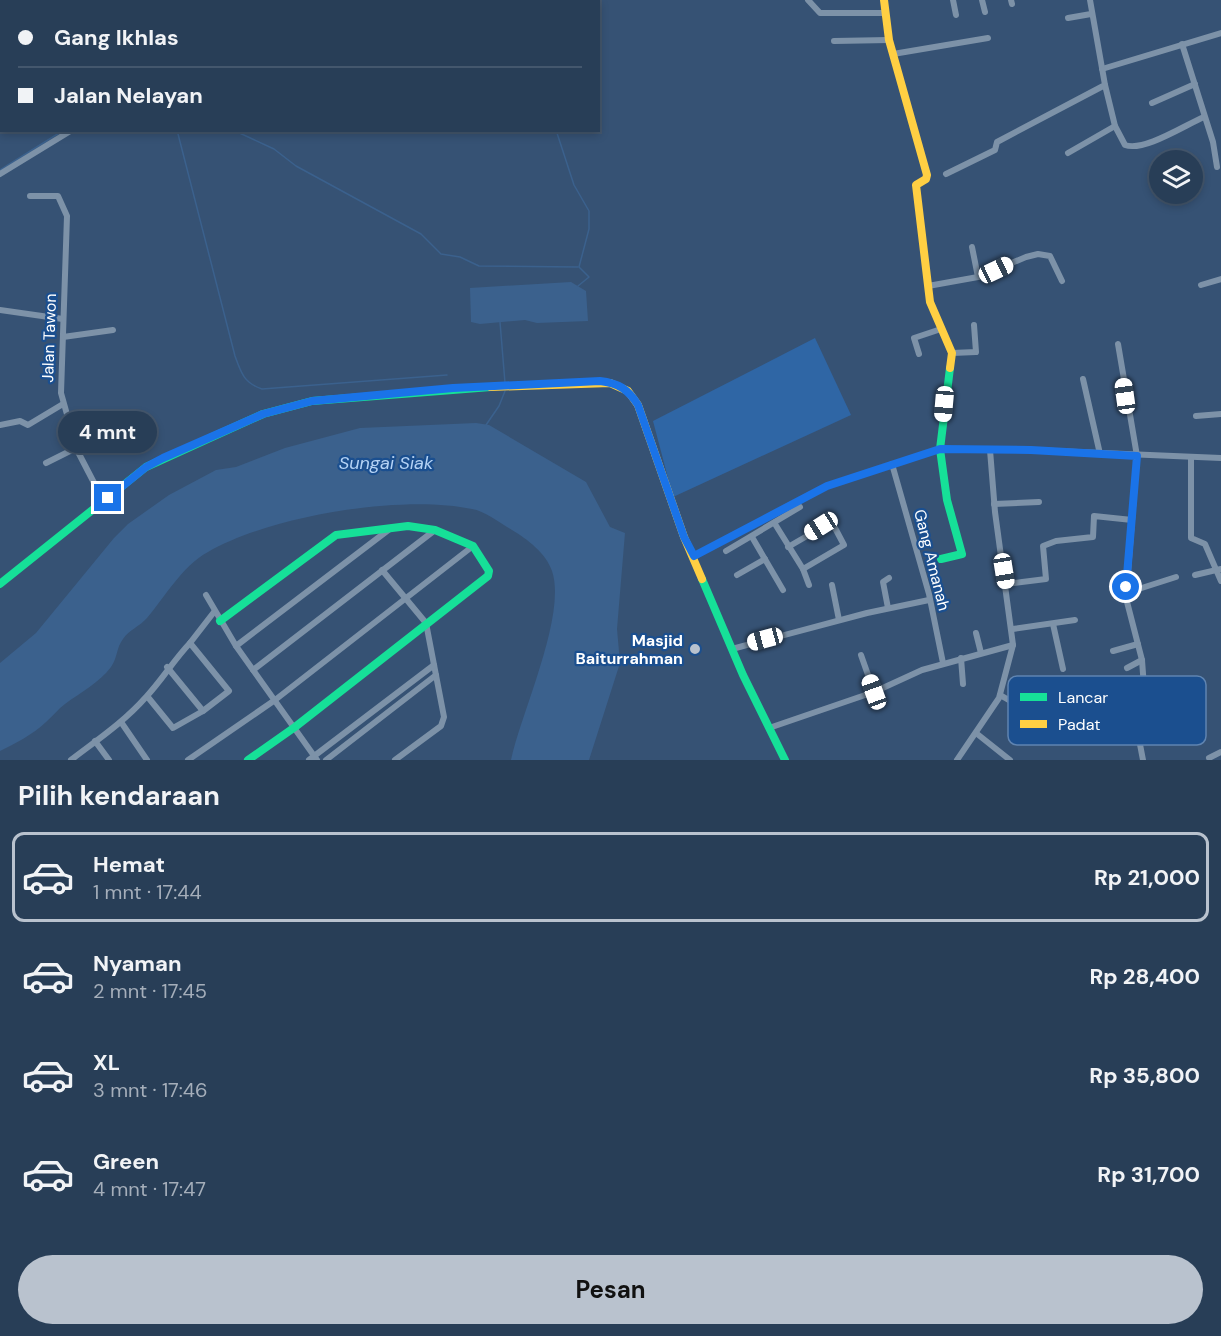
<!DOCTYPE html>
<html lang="id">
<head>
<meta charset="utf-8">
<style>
	:root { --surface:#283e57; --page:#30455d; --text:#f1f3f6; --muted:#a5aeba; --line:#44576d; --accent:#b9c2ce }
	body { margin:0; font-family:"DM Sans",sans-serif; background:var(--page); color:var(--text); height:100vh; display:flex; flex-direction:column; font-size:22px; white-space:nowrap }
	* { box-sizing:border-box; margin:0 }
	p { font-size:20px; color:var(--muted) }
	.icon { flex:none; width:33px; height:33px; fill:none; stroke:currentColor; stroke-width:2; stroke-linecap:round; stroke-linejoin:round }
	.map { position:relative; height:760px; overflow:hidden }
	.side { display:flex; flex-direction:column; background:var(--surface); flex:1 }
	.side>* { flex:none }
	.banner { position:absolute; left:0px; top:0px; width:600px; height:132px; box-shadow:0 3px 9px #0003,0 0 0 2px var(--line); display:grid; align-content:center; height:132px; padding:0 18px; background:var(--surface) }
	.fabs { position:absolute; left:1149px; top:150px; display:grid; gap:12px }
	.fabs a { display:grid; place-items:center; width:54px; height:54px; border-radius:50%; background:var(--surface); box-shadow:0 3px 9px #0003,0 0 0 2px var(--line); font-size:30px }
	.end { position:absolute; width:27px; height:27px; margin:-14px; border:8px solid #1a73e8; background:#fff; box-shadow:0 0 0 3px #fff }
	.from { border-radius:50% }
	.bubble { position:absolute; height:42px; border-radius:21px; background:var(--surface); box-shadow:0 3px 9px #0003,0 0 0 2px var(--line); font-size:20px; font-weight:700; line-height:42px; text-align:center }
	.car { position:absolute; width:18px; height:36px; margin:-18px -9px; border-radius:8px; box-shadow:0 0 4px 2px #0007; background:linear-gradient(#fff 24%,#345 0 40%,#fff 0 76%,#345 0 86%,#fff 0) }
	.banner b { display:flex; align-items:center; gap:21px; height:57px; font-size:22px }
	.banner b+b { border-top:2px solid var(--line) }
	.banner i { width:15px; height:15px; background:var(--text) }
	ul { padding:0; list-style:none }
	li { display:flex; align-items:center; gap:18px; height:90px; margin:0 12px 9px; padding:0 6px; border:3px solid transparent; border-radius:12px }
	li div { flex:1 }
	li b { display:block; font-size:22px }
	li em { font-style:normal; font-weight:700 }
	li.selected { border-color:var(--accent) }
	li>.icon { width:54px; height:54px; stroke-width:1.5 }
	h2 { padding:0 18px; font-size:27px; line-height:72px }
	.action { display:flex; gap:12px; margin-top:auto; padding:12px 18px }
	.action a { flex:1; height:69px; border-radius:36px; background:var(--accent); color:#111; font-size:24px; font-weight:700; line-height:69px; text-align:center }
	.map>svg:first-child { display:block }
	.green { fill:#2f66a5 }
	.water { fill:#3b618d }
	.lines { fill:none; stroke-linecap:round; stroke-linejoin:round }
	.stream { stroke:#3b618d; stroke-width:1.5 }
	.street { stroke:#7d92a8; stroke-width:6 }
	.fast { stroke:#16e098; stroke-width:8 }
	.slow { stroke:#ffcf43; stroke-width:8 }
	.route { stroke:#1a73e8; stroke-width:8 }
	.poi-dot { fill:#b9c2ce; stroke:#1b4f8f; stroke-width:2 }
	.labels { text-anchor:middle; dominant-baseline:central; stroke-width:4.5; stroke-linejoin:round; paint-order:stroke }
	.street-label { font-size:16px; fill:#fff; stroke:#1b4f8f }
	.poi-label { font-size:16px; font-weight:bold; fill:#fff; stroke:#1b4f8f; text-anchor:end }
	.water-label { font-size:18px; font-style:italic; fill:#b5d3f5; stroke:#1b4f8f }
	.key { fill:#1b4f8f; stroke:#5f84b1; stroke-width:1.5 }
	.key-label { font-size:16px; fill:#fff }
</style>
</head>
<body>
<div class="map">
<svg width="1221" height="760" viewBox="0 0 1221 760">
	<rect width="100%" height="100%" fill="#365274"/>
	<path class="green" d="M815 338 851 415 673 497 653 421Z"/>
	<g class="water">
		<path d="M571 282 586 291 588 321 537 323 525 320 480 324 471 322 470 288Z"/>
		<path d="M476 423 489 425 586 482 610 527 625 533 617 629 620 663 589 760H511C521 713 567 615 552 571 546 553 527 539 512 530 500 523 485 511 472 509 402 494 270 516 208 552 182 566 165 597 147 618 140 626 129 630 123 639 116 648 118 657 111 667 99 683 81 692 65 704 58 709 53 716 46 722 32 735 16 743 0 751V663L36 633 114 538 128 524 169 495 216 470 236 467 285 448 360 428Z"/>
	</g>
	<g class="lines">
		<g class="stream">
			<path d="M142 0 143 2"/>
			<path d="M513 0 514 2"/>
			<path d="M177 130 235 356C241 373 244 383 262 389L447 375"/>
			<path d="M233 130 274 149 296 166 421 234 441 254 460 257 479 266 578 267"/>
			<path d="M556 130 574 185 589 211V229L579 267 589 277 578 286"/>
			<path d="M0 170 64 130"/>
			<path d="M500 322 505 383"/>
			<path d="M486 425 499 406 505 391"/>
		</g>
		<g class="street">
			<path d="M808 0 820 13H884"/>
			<path d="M953 0 956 15"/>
			<path d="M982 0 985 12"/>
			<path d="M1011 0 1012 4"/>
			<path d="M1068 18 1091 14"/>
			<path d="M834 41 889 40"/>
			<path d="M1182 44 1213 142 1217 167"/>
			<path d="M893 54 988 38"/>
			<path d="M1102 69 1221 33"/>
			<path d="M1105 85 1115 126 1125 145C1144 152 1185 125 1204 117"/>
			<path d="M1152 103 1195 84"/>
			<path d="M1068 153 1115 126"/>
			<path d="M0 174 72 130"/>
			<path d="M946 174 995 150 997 142 1105 85 1090 0"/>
			<path d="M30 196H58L67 216 61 393 77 450 104 502"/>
			<path d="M972 247 978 277"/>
			<path d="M1201 285 1221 279"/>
			<path d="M928 286 978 277 1026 257 1038 254 1050 256 1062 281"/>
			<path d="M0 310 63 319"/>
			<path d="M63 337 113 330"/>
			<path d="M1118 344 1137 456 1126 598 1142 660 1145 701 1138 734 1143 760"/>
			<path d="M952 353 976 352 974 325"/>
			<path d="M919 354 914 338 941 329"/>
			<path d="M1083 379 1100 454"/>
			<path d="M1196 416 1221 414"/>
			<path d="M0 425 20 421 28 425 63 404"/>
			<path d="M1191 458V538L1205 544 1221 581"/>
			<path d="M46 463 76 448"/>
			<path d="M892 464 929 594 943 663"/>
			<path d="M994 504 1039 502"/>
			<path d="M775 524 803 569 844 545 835 528 826 525 788 547"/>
			<path d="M752 537 783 590"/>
			<path d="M726 551 800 507"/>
			<path d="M694 556 827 486 940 449 1031 450 1221 458"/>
			<path d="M803 569 809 585"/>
			<path d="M382 570 426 623 444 717 441 726 395 760"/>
			<path d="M737 575 765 559"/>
			<path d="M1195 575 1221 569"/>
			<path d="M1006 584 1046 579 1043 546 1056 541 1093 537 1094 516 1132 520"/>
			<path d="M832 585 839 620"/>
			<path d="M1126 593 1176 577"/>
			<path d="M206 595 236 646 317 760"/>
			<path d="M888 608 883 582 889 578"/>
			<path d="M1053 624 1063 669"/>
			<path d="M1013 629 1075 620"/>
			<path d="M976 633 981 653"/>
			<path d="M190 643 214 612"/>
			<path d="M236 646 391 528"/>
			<path d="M732 649 867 613 929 600"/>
			<path d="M1113 651 1138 644"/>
			<path d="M861 655 874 692"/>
			<path d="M961 658 963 684"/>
			<path d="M167 667 203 711"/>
			<path d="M1127 668 1142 660"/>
			<path d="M253 670 435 530"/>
			<path d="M1000 695 1035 715H1038L1042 708"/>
			<path d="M121 722 147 760"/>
			<path d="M769 728 874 692 922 670 1013 645"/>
			<path d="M976 733 1010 760"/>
			<path d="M95 741 109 760"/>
			<path d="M1209 758 1221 752"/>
			<path d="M71 760C97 740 124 722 146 697 162 680 173 661 190 643L229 691 203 711 173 728 147 696"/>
			<path d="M188 760 275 700 473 546"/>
			<path d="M309 760 434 665"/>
			<path d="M326 760 436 675"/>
			<path d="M957 760 999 698 1013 645 995 512 990 450"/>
		</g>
		<g class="fast">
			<path d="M941 559 962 554 947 500 940 449 950 368"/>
			<path d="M702 579 743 675 785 760"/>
			<path d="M0 584 146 467 263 414 312 401 491 387"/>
			<path d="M220 621 336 535 408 526 435 530 473 546 489 571 488 576 295 727 248 760"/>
		</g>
		<g class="slow">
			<path d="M884 0 889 40 927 175 926 179 916 185 930 302 952 353 950 368"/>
			<path d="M491 387 610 383 628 391 638 405 684 537 702 579"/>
		</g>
	</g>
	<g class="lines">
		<path class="route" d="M108 498 146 467 163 458 263 414 312 401 453 388 600 381C618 383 628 389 638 405L684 537 694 556 827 486 940 449 1031 450 1137 456 1126 587"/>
	</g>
	<circle class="poi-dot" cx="695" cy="649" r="6"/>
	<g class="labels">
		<g class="street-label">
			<text transform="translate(49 338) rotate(-88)">Jalan Tawon</text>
			<text transform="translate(932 560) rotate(76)">Gang Amanah</text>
		</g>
		<g class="poi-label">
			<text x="683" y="640">Masjid<tspan x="683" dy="18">Baiturrahman</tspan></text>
		</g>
		<g class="water-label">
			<text x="386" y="463">Sungai Siak</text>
		</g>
	</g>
	<rect x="1008" y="676" width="198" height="69" rx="9" class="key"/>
	<rect x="1020" y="693" width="27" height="8" fill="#16e098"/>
	<rect x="1020" y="720" width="27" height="8" fill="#ffcf43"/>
	<g class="key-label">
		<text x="1058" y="703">Lancar</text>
		<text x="1058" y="730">Padat</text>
	</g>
</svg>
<div class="fabs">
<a><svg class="icon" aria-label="layers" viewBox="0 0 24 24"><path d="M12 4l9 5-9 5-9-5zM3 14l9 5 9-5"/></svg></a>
</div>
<i class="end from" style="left:1126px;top:587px"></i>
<i class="end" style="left:108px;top:498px"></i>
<div class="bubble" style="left:58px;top:411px;width:99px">4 mnt</div>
<i class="car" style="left:996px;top:270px;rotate:65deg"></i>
<i class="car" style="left:1125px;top:396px;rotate:352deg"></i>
<i class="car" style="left:944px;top:404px;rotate:185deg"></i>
<i class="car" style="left:821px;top:526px;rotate:238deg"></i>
<i class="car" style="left:1004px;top:571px;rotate:171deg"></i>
<i class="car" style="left:765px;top:639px;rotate:255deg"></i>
<i class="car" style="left:874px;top:692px;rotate:340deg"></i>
<div class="banner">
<b><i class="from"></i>Gang Ikhlas</b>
<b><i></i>Jalan Nelayan</b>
</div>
</div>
<section class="side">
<h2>Pilih kendaraan</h2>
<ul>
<li class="selected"><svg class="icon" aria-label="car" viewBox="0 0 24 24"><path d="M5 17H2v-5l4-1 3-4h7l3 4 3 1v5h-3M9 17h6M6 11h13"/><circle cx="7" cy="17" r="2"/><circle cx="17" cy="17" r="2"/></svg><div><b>Hemat</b><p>1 mnt · 17:44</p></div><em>Rp 21,000</em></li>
<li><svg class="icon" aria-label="car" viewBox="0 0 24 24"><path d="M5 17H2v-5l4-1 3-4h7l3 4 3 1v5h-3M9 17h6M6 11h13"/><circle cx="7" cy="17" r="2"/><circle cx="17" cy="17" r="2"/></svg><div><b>Nyaman</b><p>2 mnt · 17:45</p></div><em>Rp 28,400</em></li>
<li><svg class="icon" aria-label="car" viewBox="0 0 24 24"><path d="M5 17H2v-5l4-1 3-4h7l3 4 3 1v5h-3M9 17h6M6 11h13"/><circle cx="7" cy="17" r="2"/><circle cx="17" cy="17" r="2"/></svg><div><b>XL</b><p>3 mnt · 17:46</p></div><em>Rp 35,800</em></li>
<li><svg class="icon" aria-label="car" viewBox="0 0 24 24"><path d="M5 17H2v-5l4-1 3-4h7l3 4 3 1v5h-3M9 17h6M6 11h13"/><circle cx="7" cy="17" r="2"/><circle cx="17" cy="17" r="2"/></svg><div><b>Green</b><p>4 mnt · 17:47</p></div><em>Rp 31,700</em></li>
</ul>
<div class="action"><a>Pesan</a></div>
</section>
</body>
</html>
